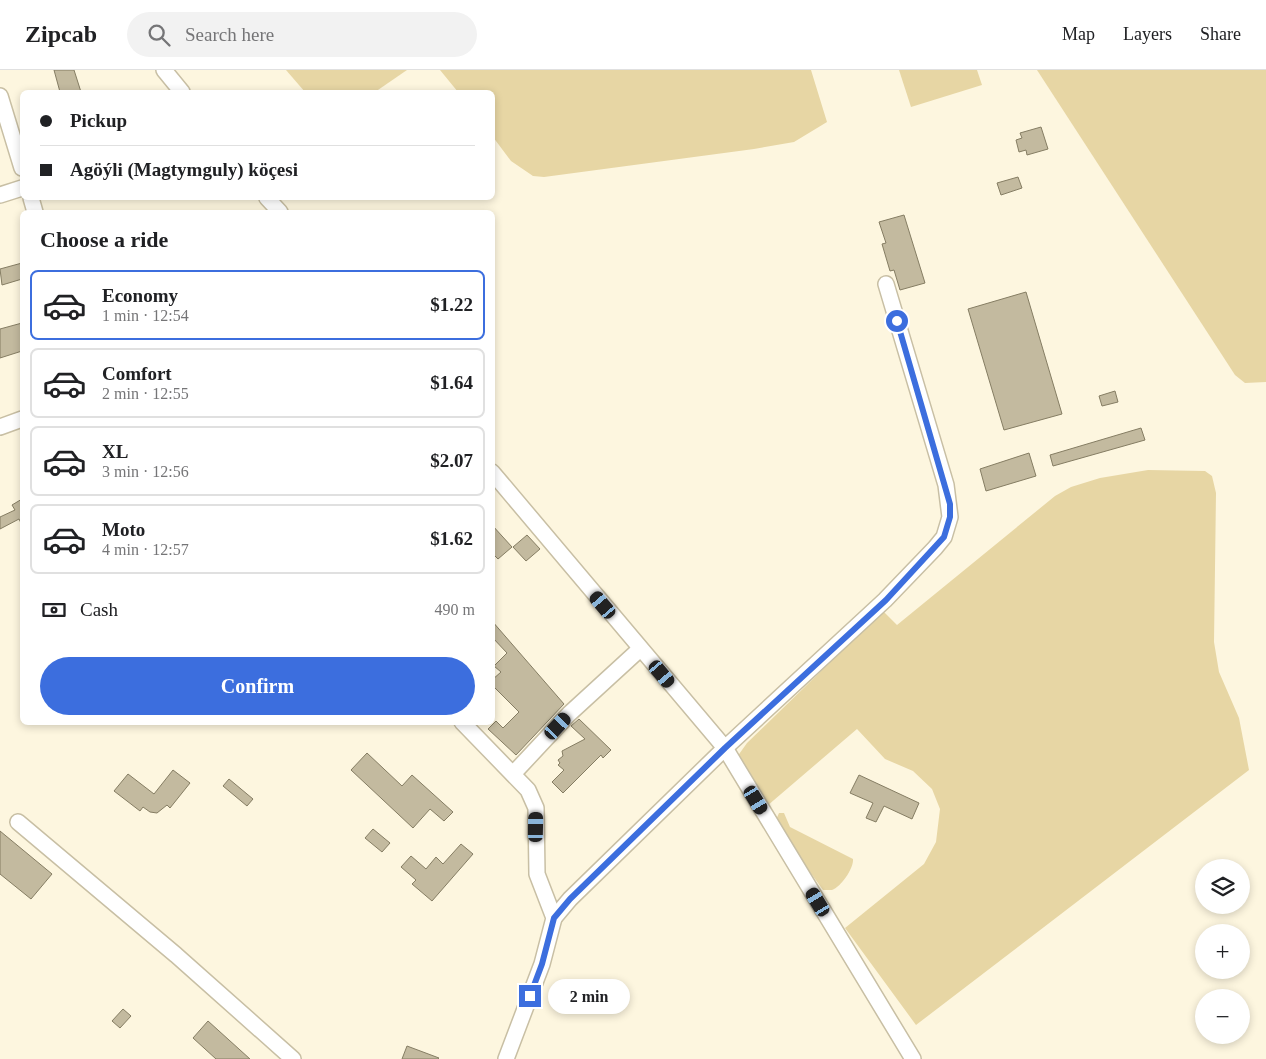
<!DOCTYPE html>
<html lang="en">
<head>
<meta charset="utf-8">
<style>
	:root { --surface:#fff; --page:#f2f2f2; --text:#202124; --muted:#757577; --line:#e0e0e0; --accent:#3c6ede }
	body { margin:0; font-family:"Times New Roman",serif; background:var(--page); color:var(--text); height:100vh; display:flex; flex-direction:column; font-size:19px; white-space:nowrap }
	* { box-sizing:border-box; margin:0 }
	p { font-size:16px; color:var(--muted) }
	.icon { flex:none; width:28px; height:28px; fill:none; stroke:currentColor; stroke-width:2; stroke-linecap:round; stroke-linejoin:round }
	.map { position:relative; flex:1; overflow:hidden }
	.panel { position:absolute; left:20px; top:140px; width:475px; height:515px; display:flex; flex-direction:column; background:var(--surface); border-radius:8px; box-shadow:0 2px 8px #0003 }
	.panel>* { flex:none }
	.top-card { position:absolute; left:20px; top:20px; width:475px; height:110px; border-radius:8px; box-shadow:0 2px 8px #0003; display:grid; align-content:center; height:110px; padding:0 20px; background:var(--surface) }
	.controls { position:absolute; left:1195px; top:789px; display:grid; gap:10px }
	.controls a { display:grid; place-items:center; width:55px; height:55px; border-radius:50%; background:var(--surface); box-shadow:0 2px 8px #0003; font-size:25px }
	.end { position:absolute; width:22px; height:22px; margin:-11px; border:6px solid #3c6ede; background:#fff; box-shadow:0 0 0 2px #fff }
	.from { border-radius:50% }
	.bubble { position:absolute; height:35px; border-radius:18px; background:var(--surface); box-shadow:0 2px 8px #0003; font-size:16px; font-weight:600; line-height:35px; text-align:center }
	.car { position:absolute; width:15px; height:30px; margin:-15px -8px; border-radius:6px; box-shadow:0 0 4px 1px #0007; background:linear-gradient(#222 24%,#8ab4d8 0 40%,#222 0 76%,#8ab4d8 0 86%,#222 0) }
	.top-card b { display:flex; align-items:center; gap:18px; height:48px; font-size:19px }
	.top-card b+b { border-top:1px solid var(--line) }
	.top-card i { width:12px; height:12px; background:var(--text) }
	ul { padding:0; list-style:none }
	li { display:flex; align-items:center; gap:15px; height:70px; margin:0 10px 8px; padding:0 10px; border:2px solid var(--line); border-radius:8px }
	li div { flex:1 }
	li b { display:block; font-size:19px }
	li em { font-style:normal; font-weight:600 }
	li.active { border-color:var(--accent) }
	li>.icon { width:45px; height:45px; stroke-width:1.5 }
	h2 { padding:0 20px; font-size:22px; line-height:60px }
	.pay { display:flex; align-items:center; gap:12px; height:55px; padding:0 20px; font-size:19px }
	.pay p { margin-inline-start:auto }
	.action { display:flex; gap:10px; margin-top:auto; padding:10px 20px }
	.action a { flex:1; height:58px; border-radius:30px; background:var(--accent); color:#fff; font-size:20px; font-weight:600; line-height:58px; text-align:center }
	header { display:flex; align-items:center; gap:30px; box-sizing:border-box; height:70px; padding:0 25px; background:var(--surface); border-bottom:1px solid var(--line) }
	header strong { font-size:24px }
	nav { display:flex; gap:28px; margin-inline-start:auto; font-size:18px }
	.search { width:350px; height:45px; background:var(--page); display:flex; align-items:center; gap:12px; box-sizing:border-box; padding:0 18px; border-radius:28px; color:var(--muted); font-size:19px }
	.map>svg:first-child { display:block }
	.green { fill:#e7d6a4 }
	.building { fill:#c3ba9f; stroke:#857d63 }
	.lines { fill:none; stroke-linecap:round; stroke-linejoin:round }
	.minor-casing { stroke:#c8bfa4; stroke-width:18 }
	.minor { stroke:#fff; stroke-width:15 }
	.route { stroke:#3c6ede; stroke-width:6 }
</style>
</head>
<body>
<header>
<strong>Zipcab</strong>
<div class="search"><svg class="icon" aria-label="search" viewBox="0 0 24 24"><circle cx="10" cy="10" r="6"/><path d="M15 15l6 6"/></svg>Search here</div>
<nav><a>Map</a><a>Layers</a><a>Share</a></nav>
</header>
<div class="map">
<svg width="1266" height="989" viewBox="0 0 1266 989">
	<rect width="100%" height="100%" fill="#fdf6df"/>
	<g class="green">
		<path d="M286 0H407L375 22H305Z"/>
		<path d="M440 0H811L827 52 794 72 754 79 544 107 533 106 511 91 493 67 492 22H458Z"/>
		<path d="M899 0H977L982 15 911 37Z"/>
		<path d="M1037 0H1266V312L1245 313 1235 305Z"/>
		<path d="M1148 400 1205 401 1212 406 1216 423 1214 572 1219 602 1239 648 1249 700 916 955 845 858 924 794 936 772 940 739 932 719 913 701 885 689 857 659 767 736 737 687 747 673 883 541 897 555 1055 426 1071 417 1100 408Z"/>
		<path d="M779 743H784L790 757 853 789C854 798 841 817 832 820 829 820 826 820 823 820L778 758 775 752Z"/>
	</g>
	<g class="building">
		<path d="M54 0H74L81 22H60Z"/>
		<path d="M1041 57 1048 79 1027 85 1026 80 1019 82 1016 70 1022 68 1020 63Z"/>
		<path d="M1018 107 1022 118 1001 125 997 113Z"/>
		<path d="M904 145 925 213 900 220 894 200 890 201 882 174 886 173 879 152Z"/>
		<path d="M22 193V209L2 215 0 199Z"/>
		<path d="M1026 222 1062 344 1004 360 968 239Z"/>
		<path d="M22 253V281L0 288V259Z"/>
		<path d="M1115 321 1118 332 1102 336 1099 326Z"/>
		<path d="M1141 358 1145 370 1053 396 1050 385Z"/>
		<path d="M1029 383 1036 406 986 421 980 399Z"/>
		<path d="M22 429V455L19 449 0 459V447L15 440 12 435Z"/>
		<path d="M492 455 512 477 498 489 492 483Z"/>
		<path d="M527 465 540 479 526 491 513 477Z"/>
		<path d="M492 551 564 634 516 685 488 659 496 651 503 658 519 642 492 615V610L501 602 494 596 507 583 492 567Z"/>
		<path d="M579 649 611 680 603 688 601 685 563 723 552 712 564 700 558 695 560 693 558 690 563 686 562 681 585 669 571 656Z"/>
		<path d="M367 683 402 716 412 705 453 742 444 751 430 739 413 758 351 700Z"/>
		<path d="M173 700 190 713 170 738 167 735 157 743 150 742 143 737 140 741 114 721 128 704 154 724Z"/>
		<path d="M859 705 919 733 912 749 884 736 876 752 866 748 873 733 850 723Z"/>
		<path d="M229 709 253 729 247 736 223 716Z"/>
		<path d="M373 759 390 773 382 782 365 768Z"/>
		<path d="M0 761 52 804 31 829 0 804Z"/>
		<path d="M461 774 473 784 432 831 412 814 416 810 401 797 411 786 426 799 436 787 443 794Z"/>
		<path d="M123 939 131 946 120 958 112 951Z"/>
		<path d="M208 951 250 989H216L193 968Z"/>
		<path d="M407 976 439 988 438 989H402Z"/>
	</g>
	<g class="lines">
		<defs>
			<g id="minor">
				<path d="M164 0 182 22"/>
				<path d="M0 26 22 98"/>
				<path d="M0 125 22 118"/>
				<path d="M31 128 35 142"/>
				<path d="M267 128 280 142"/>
				<path d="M0 357 22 349"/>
				<path d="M492 402 725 678 913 989"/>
				<path d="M462 652 528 720 536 738 537 804 554 848 542 894 506 989"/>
				<path d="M513 704 569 644 640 579"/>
				<path d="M18 752 176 885 293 989"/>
				<path d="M554 848 570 829 725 678 885 530 935 478 944 467 950 447 946 415 886 214"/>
			</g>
		</defs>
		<use href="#minor" class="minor-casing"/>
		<use href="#minor" class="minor"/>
	</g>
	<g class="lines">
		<path class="route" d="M530 926 542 894 554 848 570 829 725 678 886 530 944 467 950 447V434L897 251"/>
	</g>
</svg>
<div class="controls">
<a><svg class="icon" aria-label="layers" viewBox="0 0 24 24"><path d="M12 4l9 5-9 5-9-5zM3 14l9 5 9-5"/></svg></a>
<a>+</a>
<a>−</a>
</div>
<i class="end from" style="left:897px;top:251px"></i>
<i class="end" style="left:530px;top:926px"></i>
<div class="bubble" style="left:548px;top:909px;width:82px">2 min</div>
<i class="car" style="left:603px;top:535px;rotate:320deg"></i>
<i class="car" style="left:662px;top:604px;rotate:140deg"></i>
<i class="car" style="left:558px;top:656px;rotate:43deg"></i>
<i class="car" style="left:756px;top:730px;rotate:149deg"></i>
<i class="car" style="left:536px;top:757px;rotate:1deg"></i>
<i class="car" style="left:818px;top:832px;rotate:329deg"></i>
<div class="top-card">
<b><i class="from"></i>Pickup</b>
<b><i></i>Agöýli (Magtymguly) köçesi</b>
</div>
<section class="panel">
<h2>Choose a ride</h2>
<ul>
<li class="active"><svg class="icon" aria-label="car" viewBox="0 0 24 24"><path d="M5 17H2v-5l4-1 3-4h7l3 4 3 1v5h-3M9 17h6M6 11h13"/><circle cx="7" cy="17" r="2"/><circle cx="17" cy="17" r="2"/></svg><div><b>Economy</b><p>1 min · 12:54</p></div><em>$1.22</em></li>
<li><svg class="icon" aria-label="car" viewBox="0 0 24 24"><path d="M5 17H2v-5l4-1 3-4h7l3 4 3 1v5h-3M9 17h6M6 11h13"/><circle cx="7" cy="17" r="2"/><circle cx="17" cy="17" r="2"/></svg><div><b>Comfort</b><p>2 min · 12:55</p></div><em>$1.64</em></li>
<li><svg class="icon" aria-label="car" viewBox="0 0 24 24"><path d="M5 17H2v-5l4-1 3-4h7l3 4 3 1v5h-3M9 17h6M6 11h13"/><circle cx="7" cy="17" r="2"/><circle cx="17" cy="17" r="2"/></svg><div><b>XL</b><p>3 min · 12:56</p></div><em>$2.07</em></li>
<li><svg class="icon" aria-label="car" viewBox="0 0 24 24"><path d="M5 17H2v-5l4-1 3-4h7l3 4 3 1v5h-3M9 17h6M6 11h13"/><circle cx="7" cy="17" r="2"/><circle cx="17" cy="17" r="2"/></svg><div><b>Moto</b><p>4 min · 12:57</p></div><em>$1.62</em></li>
</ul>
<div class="pay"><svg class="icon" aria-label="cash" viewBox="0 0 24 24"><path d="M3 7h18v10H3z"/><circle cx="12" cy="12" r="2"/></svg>Cash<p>490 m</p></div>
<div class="action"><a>Confirm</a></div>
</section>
</div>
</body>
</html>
